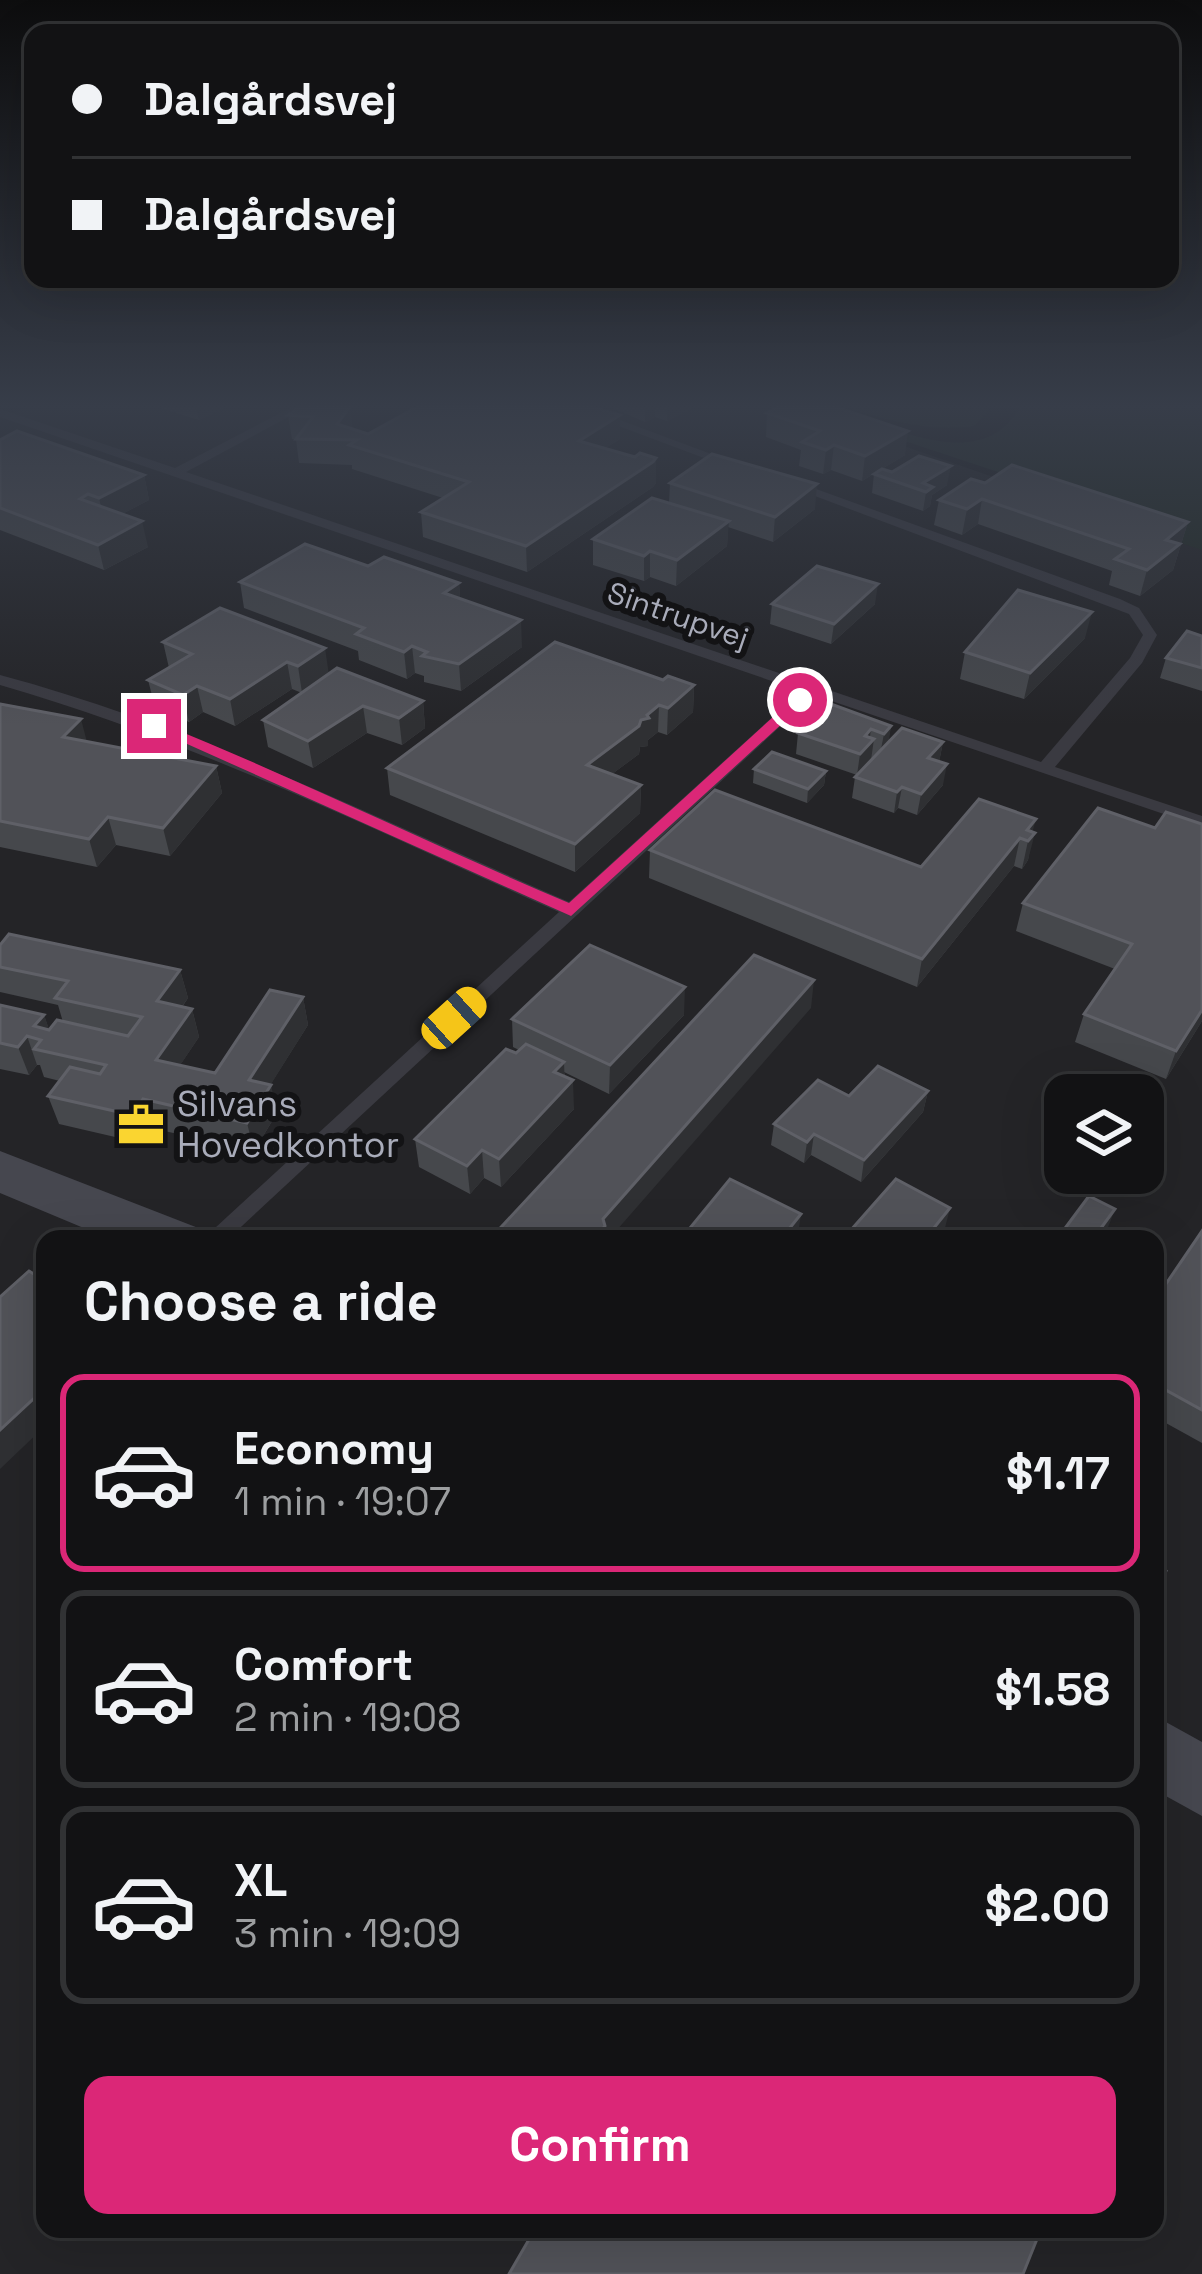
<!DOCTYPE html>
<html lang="en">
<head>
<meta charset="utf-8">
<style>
	:root { --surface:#121214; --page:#1f2022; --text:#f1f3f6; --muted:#9c9ea0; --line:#313234; --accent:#db2777 }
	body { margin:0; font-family:"Space Grotesk",sans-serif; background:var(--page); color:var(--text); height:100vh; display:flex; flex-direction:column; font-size:45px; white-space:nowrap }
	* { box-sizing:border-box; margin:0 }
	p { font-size:39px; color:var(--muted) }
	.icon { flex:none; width:66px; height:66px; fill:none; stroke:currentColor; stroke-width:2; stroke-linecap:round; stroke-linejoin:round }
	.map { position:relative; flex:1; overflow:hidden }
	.sheet { position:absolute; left:36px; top:1230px; width:1128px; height:1008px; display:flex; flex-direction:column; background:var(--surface); border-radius:24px; box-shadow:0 12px 48px #0002,0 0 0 3px var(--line) }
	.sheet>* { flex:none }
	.top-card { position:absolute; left:24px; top:24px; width:1155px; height:264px; border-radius:24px; box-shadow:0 12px 48px #0002,0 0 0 3px var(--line); display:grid; align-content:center; height:264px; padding:0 48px; background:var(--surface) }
	.controls { position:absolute; left:1044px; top:1074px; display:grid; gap:24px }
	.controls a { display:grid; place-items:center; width:120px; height:120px; border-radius:24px; background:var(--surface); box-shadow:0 12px 48px #0002,0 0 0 3px var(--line); font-size:60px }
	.end { position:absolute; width:54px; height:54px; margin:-27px; border:15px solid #db2777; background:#fff; box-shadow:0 0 0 6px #fff }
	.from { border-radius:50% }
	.car { position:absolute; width:36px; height:72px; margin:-36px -18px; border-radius:15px; box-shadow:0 0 9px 3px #0007; background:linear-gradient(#f5c518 24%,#345 0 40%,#f5c518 0 76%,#345 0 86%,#f5c518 0) }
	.top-card b { display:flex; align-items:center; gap:42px; height:114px; font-size:45px }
	.top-card b+b { border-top:3px solid var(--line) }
	.top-card i { width:30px; height:30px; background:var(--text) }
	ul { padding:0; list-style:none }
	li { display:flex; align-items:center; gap:36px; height:198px; margin:0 24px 18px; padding:0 24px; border:6px solid var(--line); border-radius:24px }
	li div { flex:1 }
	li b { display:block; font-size:45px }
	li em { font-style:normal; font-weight:700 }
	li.on { border-color:var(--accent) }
	li>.icon { width:108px; height:108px; stroke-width:1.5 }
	h2 { padding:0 48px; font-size:54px; line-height:144px }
	.button { display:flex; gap:24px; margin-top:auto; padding:24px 48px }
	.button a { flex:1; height:138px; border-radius:24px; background:var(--accent); color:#fff; font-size:48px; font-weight:700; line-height:138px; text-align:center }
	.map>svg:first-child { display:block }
	.built { fill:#242427; fill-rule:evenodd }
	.green { fill:#212a24 }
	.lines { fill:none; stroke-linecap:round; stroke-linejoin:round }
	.street { fill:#3a3a41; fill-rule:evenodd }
	.secondary { fill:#46474f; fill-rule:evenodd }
	.wall { fill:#46484c }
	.shaded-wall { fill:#2f3033 }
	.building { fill:#515258; stroke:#5f6067; stroke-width:3 }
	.route { fill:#db2777 }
	.labels { text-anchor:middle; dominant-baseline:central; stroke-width:12; stroke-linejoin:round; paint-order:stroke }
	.far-street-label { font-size:30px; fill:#a9acba; stroke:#131315 }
	.poi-label { font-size:36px; fill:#a9acba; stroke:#131315; text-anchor:start }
</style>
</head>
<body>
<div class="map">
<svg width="1202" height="2274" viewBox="0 0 1202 2274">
	<rect width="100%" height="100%" fill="#18181a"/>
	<path class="built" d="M25 407H791L1202 549V2274H0V413L7 416ZM1065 1095H1143V1173H1065ZM45 1239H1155V2229H45Z"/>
	<g class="green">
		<path d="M802 407C870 407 974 487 1020 407H1202V550L992 481 1001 473Z"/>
		<path d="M846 407H991L974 426C929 432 888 421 846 407Z"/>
	</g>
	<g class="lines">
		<g class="street">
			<path d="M292 407H307L186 472 1041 762 1130 658 1143 635 1129 614 783 484 794 481 1120 599 1139 608 1157 635 1142 663 1055 767 1202 816V827L814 695 228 1239H203L559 912C374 830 194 741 0 685V675C198 728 382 821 569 902L801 691 0 417V409L175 468Z"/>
			<path d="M568 407H585L738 464 728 467Z"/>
		</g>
		<g class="secondary">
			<path d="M0 1151 206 1231 210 1239H166L150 1232 153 1239H110L0 1193Z"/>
			<path d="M1155 1716 1202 1742V1816L1155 1790Z"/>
		</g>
	</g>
	<g class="wall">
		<path d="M157 407H226L199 420Z"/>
		<path d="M610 407H694L667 421 655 417 645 422Z"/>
		<path d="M298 408 368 434 620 439 605 448 656 483 653 487 527 572 423 537 421 512 443 498 352 469V465L299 463 296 439H292L288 415Z"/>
		<path d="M767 413 905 455 862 481 831 470 823 474 799 466 801 450 766 437Z"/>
		<path d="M0 440 144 475 149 500 122 514 148 547 104 570 0 530Z"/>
		<path d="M892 472 947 485 932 495 930 506 923 511 872 493 874 474Z"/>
		<path d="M670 483 815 509 773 542 728 527 727 546 676 586 650 577 644 581 593 565V539L669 503Z"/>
		<path d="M985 483 1188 522 1173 570 1140 596 1109 585 1112 571 978 524 962 535 934 525 939 500Z"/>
		<path d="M368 566 459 583 460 599 522 647 461 691 424 682V676L415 673 407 679 359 660 358 651 244 608 240 582Z"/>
		<path d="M772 604H875L831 644 770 624Z"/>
		<path d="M220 608 329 674 423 701 425 728 402 745 367 733 313 768 268 747 263 720 302 693 292 689 235 726 203 712 189 722 155 707 148 680 169 668 163 642Z"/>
		<path d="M1202 636V691L1160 678 1166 658Z"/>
		<path d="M1085 638 1024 699 960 679 965 652Z"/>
		<path d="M663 680 694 685 693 712 667 735 658 732 648 740V746L640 747 639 754 612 774 641 785 640 813 575 872 390 795 387 768Z"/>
		<path d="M0 704 87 742 216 766 222 793 170 856 116 845 97 867 0 847Z"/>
		<path d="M891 726 888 741 943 742 939 762 943 785 917 815 898 808 894 813 852 798 855 777 857 775 796 754 798 733Z"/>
		<path d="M754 769 826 771 824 785 807 803 753 783Z"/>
		<path d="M1202 824V1021L1166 1079 1075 1042 1084 1014 1115 969 1016 931 1023 903 1155 828Z"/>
		<path d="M1033 832 1028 860 1022 869 1014 866 917 987 649 878 650 850 921 867Z"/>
		<path d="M0 945 180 970 188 998 182 1007 192 1009 199 1037 180 1065 215 1073 303 997 308 1025 270 1085 277 1113 254 1151 151 1128 141 1143 59 1124 48 1096 60 1081 44 1077 40 1065H37L29 1075 0 1069V1005L44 1015 49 1030 63 1022 58 1005 0 992Z"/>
		<path d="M684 1015 609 1094 564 1072 574 1109 501 1187 484 1178 470 1194 419 1167 415 1139 519 1050 513 1047 512 1019Z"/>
		<path d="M928 1091 923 1112 861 1182 811 1155 804 1163 771 1145 774 1124 849 1096Z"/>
		<path d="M1202 1231V1443L1155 1417V1300Z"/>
	</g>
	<g class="shaded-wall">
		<path d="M196 407H226L199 420Z"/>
		<path d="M350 407 353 431 337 424Z"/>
		<path d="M645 407H655V417L645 422Z"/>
		<path d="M667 407H694L667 421Z"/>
		<path d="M620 415V439L579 465V441Z"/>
		<path d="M908 431 905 455 862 481 865 456Z"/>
		<path d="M834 445 831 470 823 474 826 450Z"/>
		<path d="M656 458V483L653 487 527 572 526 546Z"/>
		<path d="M951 466 947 485 932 495 930 506 923 511 926 492 923 483Z"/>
		<path d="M144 475 149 500 105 523 99 498Z"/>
		<path d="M817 484 815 509 773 542 775 517Z"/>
		<path d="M982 499 978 524 962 535 967 509Z"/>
		<path d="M142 521 148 547 104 570 98 545Z"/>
		<path d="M729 521 727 546 676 586 677 560Z"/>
		<path d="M1188 522 1173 570 1140 596 1147 570 1166 540Z"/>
		<path d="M650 551V577L644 581V556Z"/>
		<path d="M459 583 461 609 444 593Z"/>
		<path d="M878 584 875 604 831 644 834 624Z"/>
		<path d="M1092 612 1085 638 1024 699 1030 673Z"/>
		<path d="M521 620 522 647 461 691 459 664Z"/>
		<path d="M412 646 415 673 407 679 404 652Z"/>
		<path d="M325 648 329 675 302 693 298 666Z"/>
		<path d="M287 662 292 689 235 726 230 699Z"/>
		<path d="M694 685 693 712 667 735 668 708Z"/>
		<path d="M197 686 203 712 189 722 183 695Z"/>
		<path d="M423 701 425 728 402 745 399 718Z"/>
		<path d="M659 705 658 732 648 740V746L640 747 639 754 588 792 587 765Z"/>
		<path d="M363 706 367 733 313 768 308 741Z"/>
		<path d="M81 719 88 746 63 737Z"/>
		<path d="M891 726 888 747 880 754 884 734Z"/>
		<path d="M871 729 869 744 874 739 871 760 857 775 860 754 865 736Z"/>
		<path d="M943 742 939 762 928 758Z"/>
		<path d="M947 764 943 785 917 815 921 794Z"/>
		<path d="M216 766 222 793 170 856 163 828Z"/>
		<path d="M826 771 824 785 807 803 808 789Z"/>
		<path d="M641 785 640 813 575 872V844Z"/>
		<path d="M902 787 898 808 894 813 897 792Z"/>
		<path d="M108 817 116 845 97 867 89 839Z"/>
		<path d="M1036 819 1031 837 1035 833 1028 860 1022 869 1028 841 1027 830Z"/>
		<path d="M1020 838 1014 866 917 987 922 959Z"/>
		<path d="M180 970 188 998 165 1030 157 1001Z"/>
		<path d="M814 980 811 1008 609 1239H594L603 1219Z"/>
		<path d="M685 987 684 1015 609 1094 610 1065Z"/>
		<path d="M303 997 308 1025 256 1108 249 1080Z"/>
		<path d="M192 1009 199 1037 165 1088 156 1060Z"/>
		<path d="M1202 1010V1021L1166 1079 1176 1051Z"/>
		<path d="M44 1015 54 1043 34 1026Z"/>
		<path d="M27 1036 37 1065 29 1075 18 1047Z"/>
		<path d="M564 1062 565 1089 573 1080 574 1109 501 1187 499 1159 554 1072Z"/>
		<path d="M271 1085 277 1113 254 1151 247 1123Z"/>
		<path d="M928 1091 923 1112 861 1182 864 1160Z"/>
		<path d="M143 1099 151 1128 141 1143 132 1115Z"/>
		<path d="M814 1134 811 1155 804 1163 807 1142Z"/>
		<path d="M482 1150 484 1178 470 1194 467 1166Z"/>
		<path d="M950 1208 943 1236 941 1239H925Z"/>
		<path d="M1115 1209 1107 1230 1101 1239H1093Z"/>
		<path d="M801 1214 798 1235 795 1239H781Z"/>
		<path d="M45 1388V1426L0 1469V1430Z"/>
	</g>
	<g class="building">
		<path d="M350 407 337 424 368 434 417 407H592L620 415 579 441 635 457 640 453 656 458 653 462 526 546 421 512 469 482 349 445 357 440 296 439 313 417 288 415 298 408Z"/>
		<path d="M779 407H836L908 431 865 456 834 445 826 450 802 442 820 431 767 413Z"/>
		<path d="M17 431 144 475 99 498 88 494 80 499 142 521 98 545 0 508V440Z"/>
		<path d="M712 454 817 484 775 517 670 483Z"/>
		<path d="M919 456 951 466 923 483 933 487 926 492 874 474 882 469 892 472Z"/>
		<path d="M1012 465 1188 522 1166 540 1180 544 1147 570 1115 559 1129 549 982 499 967 509 939 500 971 479 985 483Z"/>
		<path d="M652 498 729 521 677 560 650 551 644 556 593 539Z"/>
		<path d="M305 544 368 566 384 557 459 583 444 593 521 620 459 664 422 656 427 652 412 646 404 652 356 634 364 628 240 582Z"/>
		<path d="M817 566 878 584 834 624 772 604Z"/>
		<path d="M1018 590 1092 612 1030 673 965 652Z"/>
		<path d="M220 608 325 648 298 666 287 662 230 699 197 686 183 695 148 680 192 654 163 642Z"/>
		<path d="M1187 631 1202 636V668L1166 658Z"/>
		<path d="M555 642 663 680 668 676 694 685 668 708 659 705 647 715 649 718 641 720 639 726 587 765 641 785 575 844 387 768Z"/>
		<path d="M337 668 423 701 399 718 363 706 308 741 263 720Z"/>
		<path d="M828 703 891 726 884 734 871 729 865 736 874 739 860 754 798 733Z"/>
		<path d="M0 704 81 719 63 737 216 766 163 828 108 817 89 839 0 821Z"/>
		<path d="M902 728 943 742 928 758 947 764 921 794 902 787 897 792 855 777Z"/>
		<path d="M772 752 826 771 808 789 754 769Z"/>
		<path d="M715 790 921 867 979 799 1036 819 1027 830 1035 833 1028 841 1020 838 922 959 650 850Z"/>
		<path d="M1098 808 1155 828 1166 812 1202 824V1010L1176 1051 1084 1014 1132 944 1023 903Z"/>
		<path d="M9 934 180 970 157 1001 192 1009 156 1060 215 1073 270 990 303 997 249 1080 271 1085 247 1123 143 1099 132 1115 48 1096 70 1067 100 1074 106 1065 34 1049 41 1040 27 1036 18 1047 0 1043V1005L44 1015 34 1026 49 1030 57 1020 128 1036 142 1017 55 998 68 981 0 967V945Z"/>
		<path d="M590 945 685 987 610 1065 512 1019Z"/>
		<path d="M754 955 814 980 603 1219 605 1226 594 1239H490Z"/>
		<path d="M526 1044 564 1062 554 1072 573 1080 499 1159 482 1150 467 1166 415 1139 506 1049 516 1053Z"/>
		<path d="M878 1066 928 1091 864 1160 814 1134 807 1142 774 1124 818 1080 849 1096Z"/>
		<path d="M730 1179 801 1214 781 1239H681Z"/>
		<path d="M896 1179 950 1208 925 1239H843Z"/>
		<path d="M1089 1196 1115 1209 1093 1239H1057Z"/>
		<path d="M1202 1231V1410L1155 1384V1300Z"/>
		<path d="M29 1271 45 1281V1388L0 1430V1297Z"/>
		<path d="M1155 1565 1166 1571 1155 1598Z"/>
		<path d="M535 2229H1041L1023 2274H509Z"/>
	</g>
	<linearGradient id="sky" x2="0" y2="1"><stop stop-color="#0d0d0e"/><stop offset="0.56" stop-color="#373d49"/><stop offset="1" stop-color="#373d49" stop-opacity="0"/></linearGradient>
	<rect width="1202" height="725" fill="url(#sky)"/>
	<path class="route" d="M795 697 808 700 571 916 147 726 160 723C298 779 432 845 569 903Z"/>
	<defs>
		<symbol id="office-bare" viewBox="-9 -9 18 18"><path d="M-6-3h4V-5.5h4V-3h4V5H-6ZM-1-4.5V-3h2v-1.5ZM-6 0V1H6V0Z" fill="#fad530" stroke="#131315" stroke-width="2.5" paint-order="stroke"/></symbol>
	</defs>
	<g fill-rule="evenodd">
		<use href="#office-bare" x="108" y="1092" width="66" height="66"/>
	</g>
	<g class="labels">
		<g class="far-street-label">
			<text transform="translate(678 615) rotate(19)">Sintrupvej</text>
		</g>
		<g class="poi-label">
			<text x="177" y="1104">Silvans<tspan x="177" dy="41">Hovedkontor</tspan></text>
		</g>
	</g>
</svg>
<div class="controls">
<a><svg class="icon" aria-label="layers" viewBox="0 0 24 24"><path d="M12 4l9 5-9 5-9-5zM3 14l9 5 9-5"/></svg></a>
</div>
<i class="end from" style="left:800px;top:700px"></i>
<i class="end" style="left:154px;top:726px"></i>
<i class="car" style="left:454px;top:1018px;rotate:48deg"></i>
<div class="top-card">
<b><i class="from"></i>Dalgårdsvej</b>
<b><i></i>Dalgårdsvej</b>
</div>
<section class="sheet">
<h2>Choose a ride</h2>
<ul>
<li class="on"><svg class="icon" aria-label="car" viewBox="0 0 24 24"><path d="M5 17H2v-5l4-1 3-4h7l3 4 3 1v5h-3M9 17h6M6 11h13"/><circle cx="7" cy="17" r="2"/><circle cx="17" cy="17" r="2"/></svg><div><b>Economy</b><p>1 min · 19:07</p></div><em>$1.17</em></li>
<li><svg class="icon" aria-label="car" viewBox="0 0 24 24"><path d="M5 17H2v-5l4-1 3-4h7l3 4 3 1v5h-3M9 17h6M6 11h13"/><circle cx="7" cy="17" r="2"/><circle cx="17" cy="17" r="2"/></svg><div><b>Comfort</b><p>2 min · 19:08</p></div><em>$1.58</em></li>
<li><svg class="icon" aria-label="car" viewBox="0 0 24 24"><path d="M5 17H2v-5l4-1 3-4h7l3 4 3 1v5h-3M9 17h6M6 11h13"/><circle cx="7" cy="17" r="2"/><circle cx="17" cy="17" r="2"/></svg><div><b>XL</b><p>3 min · 19:09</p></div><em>$2.00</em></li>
</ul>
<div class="button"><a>Confirm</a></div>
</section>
</div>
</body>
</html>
